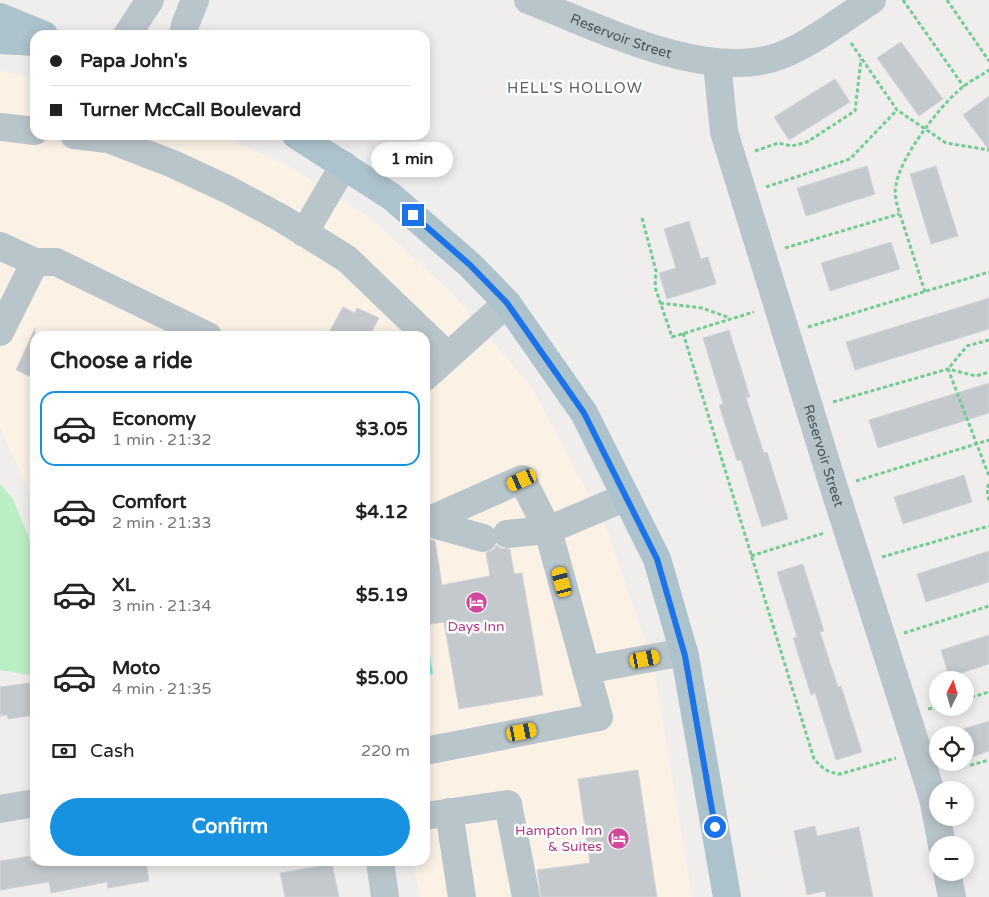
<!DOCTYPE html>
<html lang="en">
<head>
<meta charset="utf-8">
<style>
	:root { --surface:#fff; --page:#f6f6f6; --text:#222; --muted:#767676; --line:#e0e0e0; --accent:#1692e0 }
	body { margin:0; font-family:"Varela Round",sans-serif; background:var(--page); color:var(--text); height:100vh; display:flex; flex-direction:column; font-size:19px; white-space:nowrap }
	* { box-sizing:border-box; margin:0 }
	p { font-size:16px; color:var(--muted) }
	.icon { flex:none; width:28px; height:28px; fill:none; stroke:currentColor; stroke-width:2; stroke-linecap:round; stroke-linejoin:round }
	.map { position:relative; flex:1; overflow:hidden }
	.drawer { position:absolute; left:30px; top:331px; width:400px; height:535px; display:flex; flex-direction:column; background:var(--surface); border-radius:15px; box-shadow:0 2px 12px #0003 }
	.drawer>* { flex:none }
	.guide { position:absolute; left:30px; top:30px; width:400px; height:110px; border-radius:15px; box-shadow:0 2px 12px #0003; display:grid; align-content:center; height:110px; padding:0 20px; background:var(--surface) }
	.needle { width:32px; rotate:5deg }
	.controls { position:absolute; left:929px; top:671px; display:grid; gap:10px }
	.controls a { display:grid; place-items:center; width:45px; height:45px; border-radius:50%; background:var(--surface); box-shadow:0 2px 12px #0003; font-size:25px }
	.end { position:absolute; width:22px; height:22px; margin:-11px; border:6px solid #1a73e8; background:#fff; box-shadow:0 0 0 2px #fff }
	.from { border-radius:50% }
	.bubble { position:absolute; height:35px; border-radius:18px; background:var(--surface); box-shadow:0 2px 12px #0003; font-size:16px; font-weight:700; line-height:35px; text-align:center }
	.car { position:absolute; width:15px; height:30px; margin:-15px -8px; border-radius:6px; box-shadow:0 0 4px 1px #0007; background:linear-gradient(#f5c518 24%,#345 0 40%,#f5c518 0 76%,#345 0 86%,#f5c518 0) }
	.guide b { display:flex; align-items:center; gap:18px; height:48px; font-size:19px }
	.guide b+b { border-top:1px solid var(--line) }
	.guide i { width:12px; height:12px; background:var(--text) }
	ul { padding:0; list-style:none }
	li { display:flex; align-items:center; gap:15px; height:75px; margin:0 10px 8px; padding:0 10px; border:2px solid transparent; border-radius:15px }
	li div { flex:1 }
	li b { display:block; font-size:19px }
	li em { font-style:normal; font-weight:700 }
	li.current { border-color:var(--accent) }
	li>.icon { width:45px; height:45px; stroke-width:1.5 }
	h2 { padding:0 20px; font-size:22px; line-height:60px }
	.pay { display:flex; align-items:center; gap:12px; height:55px; padding:0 20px; font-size:19px }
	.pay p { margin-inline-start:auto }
	.button { display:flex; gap:10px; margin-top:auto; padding:10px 20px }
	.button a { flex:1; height:58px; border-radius:30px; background:var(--accent); color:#fff; font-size:20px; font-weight:700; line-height:58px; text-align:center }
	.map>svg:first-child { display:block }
	.commercial { fill:#fcf1e5 }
	.green { fill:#baefc5 }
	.water { fill:#86e9ed }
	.building { fill:#c4c9cd; stroke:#d1d5d9 }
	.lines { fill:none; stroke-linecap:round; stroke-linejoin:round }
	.path { stroke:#72cd90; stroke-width:3; stroke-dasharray:4 2.5; stroke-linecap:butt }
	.minor { stroke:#b8c5cb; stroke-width:28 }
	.major { stroke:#acc2cd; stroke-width:28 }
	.route { stroke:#1a73e8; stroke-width:6 }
	.labels { text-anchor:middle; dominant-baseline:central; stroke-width:5; stroke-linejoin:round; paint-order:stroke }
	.street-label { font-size:14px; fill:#45545b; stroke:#fff }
	.hotel-label { font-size:14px; fill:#b23c85; stroke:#fff }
	.neighbourhood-label { font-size:15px; letter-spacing:1px; fill:#5a5f62; stroke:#fff }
</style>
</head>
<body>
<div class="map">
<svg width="989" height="897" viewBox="0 0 989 897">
	<rect width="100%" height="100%" fill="#f0eded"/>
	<path class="commercial" d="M0 71 35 77V135H222L294 169 370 218 451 292 532 388 607 529 654 669 692 897H420L413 861H425V336H35V504L0 427Z"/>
	<path class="green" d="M0 484 13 499 35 553V676L0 670Z"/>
	<path class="water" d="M428 642 433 674 425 676V643Z"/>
	<g class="building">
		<path d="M901 42 943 99 919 116 877 58Z"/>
		<path d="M835 79 850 102 789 140 774 117Z"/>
		<path d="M989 96V150L963 115Z"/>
		<path d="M867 166 875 194 806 216 797 188Z"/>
		<path d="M936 166 958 236 931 244 910 174Z"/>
		<path d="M689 221 701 259 708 257 716 284 667 299 659 273 676 268 664 229Z"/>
		<path d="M891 242 900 269 830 291 821 263Z"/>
		<path d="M989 298V329L855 370 846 342Z"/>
		<path d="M343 307 355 313 357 308 379 318 369 336H327Z"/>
		<path d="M35 328V379L16 370Z"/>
		<path d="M729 330 750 397 746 398 764 453 767 452 788 519 762 527 741 460 737 461 719 405 723 404 703 338Z"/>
		<path d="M989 383V413L878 448 869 420Z"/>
		<path d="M964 475 972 502 903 524 894 497Z"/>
		<path d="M425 538 435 541 442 585 490 576 486 553 494 549 496 545 501 548 510 549 514 574 522 573 543 695 459 709 444 622 425 625Z"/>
		<path d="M989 551V582L926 602 917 574Z"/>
		<path d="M803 564 824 631 820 632 838 687 841 686 862 752 836 760 815 693 811 695 793 638 797 637 777 572Z"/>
		<path d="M989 635V664L949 677 941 650Z"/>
		<path d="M35 682V715L8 719 7 715 0 716V687Z"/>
		<path d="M989 721V751L972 757 963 729Z"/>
		<path d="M638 770 657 897H541L537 870 590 863 578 779Z"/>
		<path d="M815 826 817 836 859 827 873 897H826L825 891 807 895 794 831Z"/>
		<path d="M30 856V861H146L149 881 108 888 107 882 51 893 49 882 0 890V861Z"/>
		<path d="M332 864 339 897H285L280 873Z"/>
	</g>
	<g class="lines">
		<g class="path">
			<path d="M903 0 964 87"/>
			<path d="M947 0 989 61"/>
			<path d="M851 43 897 110 946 143 989 150"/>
			<path d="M755 151 778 143 792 146 807 142 855 111 861 59"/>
			<path d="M766 187 850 159 897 110"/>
			<path d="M642 218 656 271 655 287 672 337 754 312"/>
			<path d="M785 248 899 214"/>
			<path d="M925 292 898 208C896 201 894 193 896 185 900 158 937 110 957 92 966 83 979 77 989 70"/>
			<path d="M660 303 702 308 730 318"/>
			<path d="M808 327 989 272"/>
			<path d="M683 333 814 759C822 768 828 773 840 774L896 758"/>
			<path d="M989 340 967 346 948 369 989 476"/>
			<path d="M833 402 948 369 976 376 989 372"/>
			<path d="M856 481 989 440"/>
			<path d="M989 484 987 488 989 502"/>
			<path d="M751 556 824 533"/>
			<path d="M882 557 989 526"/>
			<path d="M904 633 989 606"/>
			<path d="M965 699 989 692"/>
			<path d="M928 709 938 707"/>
			<path d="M965 761 971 765 989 760"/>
		</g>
		<g class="minor">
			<path id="s1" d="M528 0C596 26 697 78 770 59 804 50 842 19 872 0"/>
			<path d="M127 35 150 0"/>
			<path d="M183 35 185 25 195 0"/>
			<path id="s2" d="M717 63 724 132 834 488 933 798 942 845"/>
			<path d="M0 127 35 131"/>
			<path d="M74 135 108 139 173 164 229 190 281 218 347 259 448 356"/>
			<path d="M304 233 344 165"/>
			<path d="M0 246 35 262H56L208 336"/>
			<path d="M0 332 35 262"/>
			<path d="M425 377 507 303"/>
			<path d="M425 522 522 479 548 530 599 717 425 751"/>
			<path d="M426 522 483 538"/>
			<path d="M507 534 548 530 626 497"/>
			<path d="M586 670 684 652"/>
			<path d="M0 809 35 803"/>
			<path d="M449 812 462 897"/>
			<path d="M425 816 508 804 526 897"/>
			<path d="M380 861 385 897"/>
			<path d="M947 872 952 897"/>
		</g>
		<g class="major">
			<path d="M0 17 44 35"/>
			<path d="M0 40 35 42"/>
			<path d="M296 135 392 197 470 265 507 303 584 413 657 559 685 656 727 897"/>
		</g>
	</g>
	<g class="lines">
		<path class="route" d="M413 215 470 265 507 303 526 330 584 413 657 559 685 656 715 827"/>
	</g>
	<defs>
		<symbol id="hotel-disc" viewBox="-11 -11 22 22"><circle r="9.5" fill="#d1479c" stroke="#fff"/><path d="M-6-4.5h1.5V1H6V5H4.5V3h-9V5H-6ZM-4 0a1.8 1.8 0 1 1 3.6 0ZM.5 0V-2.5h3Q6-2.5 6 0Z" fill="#fff"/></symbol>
	</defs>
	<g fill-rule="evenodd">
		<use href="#hotel-disc" x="464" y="590" width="25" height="25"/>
		<use href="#hotel-disc" x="606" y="826" width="25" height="25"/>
	</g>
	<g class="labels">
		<g class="street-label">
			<text stroke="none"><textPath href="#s1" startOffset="100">Reservoir Street</textPath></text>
			<text stroke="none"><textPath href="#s2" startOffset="408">Reservoir Street</textPath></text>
		</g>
		<g class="hotel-label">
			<text x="476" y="626">Days Inn</text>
			<text x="602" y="830" text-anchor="end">Hampton Inn<tspan x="602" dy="16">&amp; Suites</tspan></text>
		</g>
		<g class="neighbourhood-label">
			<text x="575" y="88">HELL'S HOLLOW</text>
		</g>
	</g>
</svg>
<div class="controls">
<a><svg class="needle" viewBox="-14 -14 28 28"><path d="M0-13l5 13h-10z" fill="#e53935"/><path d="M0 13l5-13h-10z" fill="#767676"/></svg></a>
<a><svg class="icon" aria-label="locate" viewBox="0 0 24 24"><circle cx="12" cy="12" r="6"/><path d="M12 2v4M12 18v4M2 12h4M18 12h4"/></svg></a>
<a>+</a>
<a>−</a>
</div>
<i class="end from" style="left:715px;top:827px"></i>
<i class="end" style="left:413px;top:215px"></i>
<div class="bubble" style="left:371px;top:142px;width:82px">1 min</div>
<i class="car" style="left:522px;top:480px;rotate:246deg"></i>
<i class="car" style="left:562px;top:582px;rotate:345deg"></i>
<i class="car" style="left:645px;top:659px;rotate:79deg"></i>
<i class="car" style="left:522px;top:732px;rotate:79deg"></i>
<div class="guide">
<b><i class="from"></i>Papa John's</b>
<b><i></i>Turner McCall Boulevard</b>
</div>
<section class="drawer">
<h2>Choose a ride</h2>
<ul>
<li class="current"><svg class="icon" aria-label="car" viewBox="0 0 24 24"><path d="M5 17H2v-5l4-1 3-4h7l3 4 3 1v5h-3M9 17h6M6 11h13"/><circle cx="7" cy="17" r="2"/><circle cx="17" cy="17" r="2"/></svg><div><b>Economy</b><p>1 min · 21:32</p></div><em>$3.05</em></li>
<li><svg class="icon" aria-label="car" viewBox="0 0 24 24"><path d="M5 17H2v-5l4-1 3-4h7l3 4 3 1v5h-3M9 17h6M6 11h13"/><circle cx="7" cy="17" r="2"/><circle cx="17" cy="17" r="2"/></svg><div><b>Comfort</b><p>2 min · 21:33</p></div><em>$4.12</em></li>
<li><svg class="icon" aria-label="car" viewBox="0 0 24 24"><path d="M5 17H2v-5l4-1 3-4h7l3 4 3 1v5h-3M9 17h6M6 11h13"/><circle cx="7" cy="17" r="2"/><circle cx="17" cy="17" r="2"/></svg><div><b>XL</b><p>3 min · 21:34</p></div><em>$5.19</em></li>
<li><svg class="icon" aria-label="car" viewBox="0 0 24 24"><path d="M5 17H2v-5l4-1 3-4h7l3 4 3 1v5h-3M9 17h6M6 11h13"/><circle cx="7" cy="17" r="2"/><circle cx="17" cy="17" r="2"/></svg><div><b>Moto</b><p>4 min · 21:35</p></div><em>$5.00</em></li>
</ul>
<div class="pay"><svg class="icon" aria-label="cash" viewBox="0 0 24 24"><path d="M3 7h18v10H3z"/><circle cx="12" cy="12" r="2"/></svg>Cash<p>220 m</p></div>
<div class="button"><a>Confirm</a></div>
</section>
</div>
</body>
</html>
